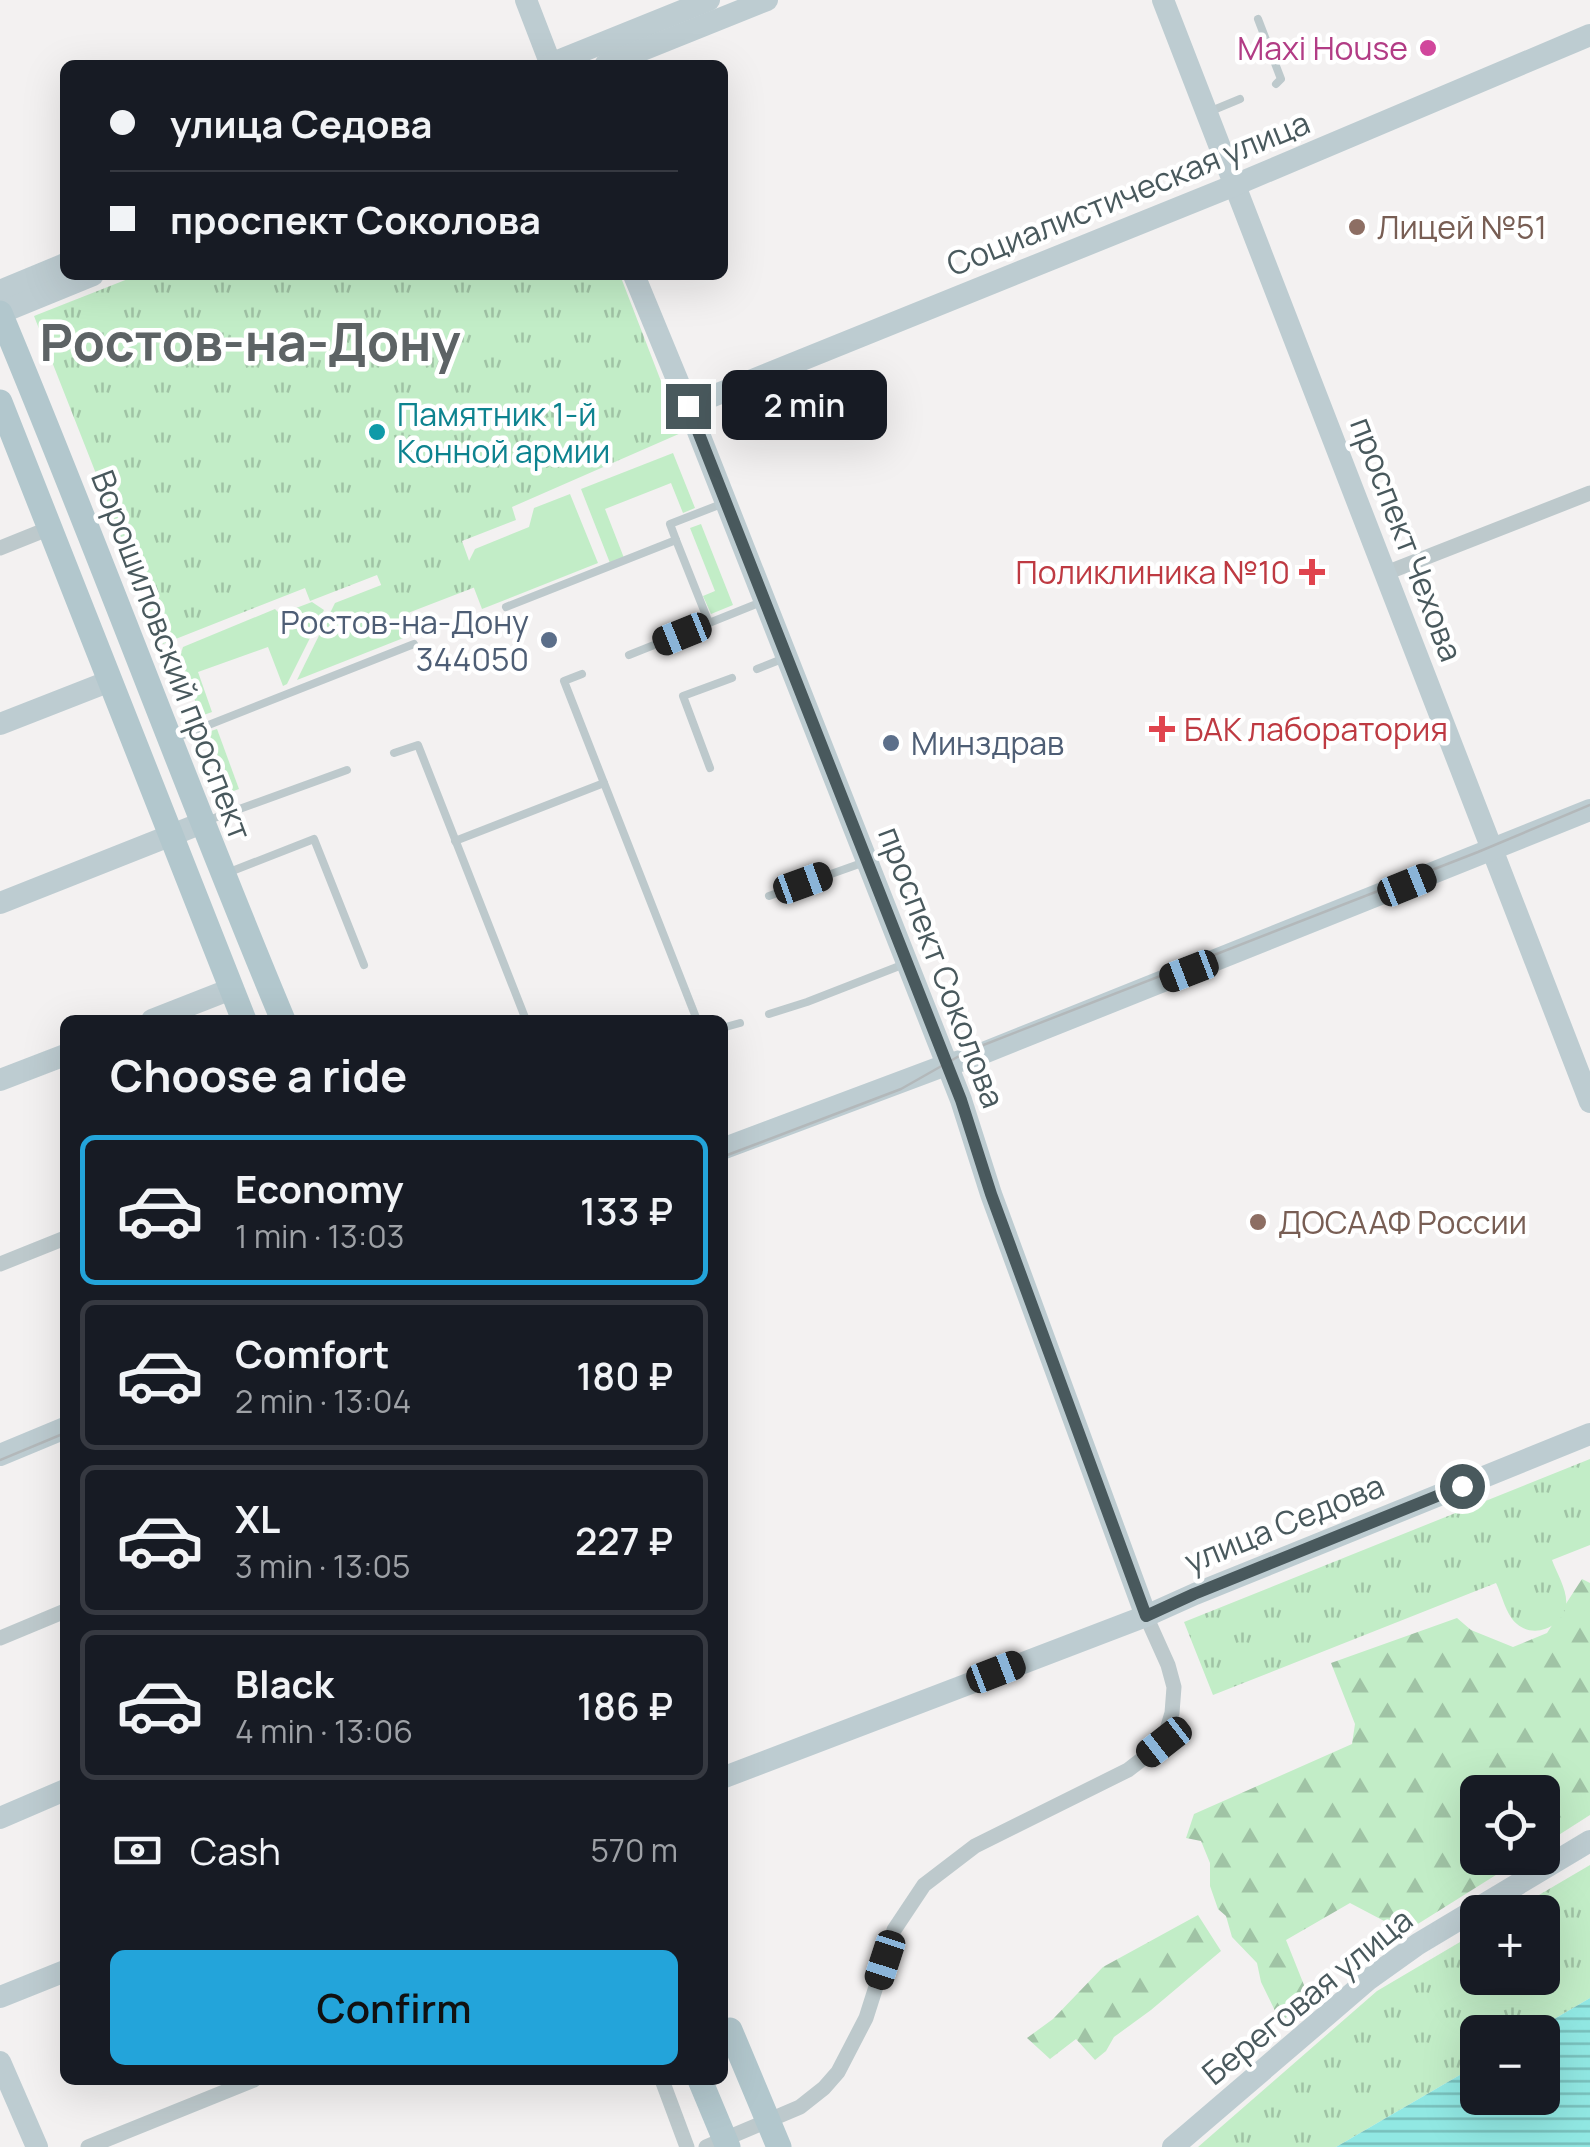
<!DOCTYPE html>
<html lang="en">
<head>
<meta charset="utf-8">
<style>
	:root { --surface:#171b24; --page:#242831; --text:#f1f3f6; --muted:#9ea1a6; --line:#363941; --accent:#23a4da }
	body { margin:0; font-family:Manrope,sans-serif; background:var(--page); color:var(--text); height:100vh; display:flex; flex-direction:column; font-size:38px; white-space:nowrap }
	* { box-sizing:border-box; margin:0 }
	p { font-size:32px; color:var(--muted) }
	.icon { flex:none; width:55px; height:55px; fill:none; stroke:currentColor; stroke-width:2; stroke-linecap:round; stroke-linejoin:round }
	.map { position:relative; flex:1; overflow:hidden }
	.side { position:absolute; left:60px; top:1015px; width:668px; height:1070px; display:flex; flex-direction:column; background:var(--surface); border-radius:15px; box-shadow:0 10px 40px #0002 }
	.side>* { flex:none }
	.hud { position:absolute; left:60px; top:60px; width:668px; height:220px; border-radius:15px; box-shadow:0 10px 40px #0002; display:grid; align-content:center; height:220px; padding:0 50px; background:var(--surface) }
	.tools { position:absolute; left:1460px; top:1775px; display:grid; gap:20px }
	.tools a { display:grid; place-items:center; width:100px; height:100px; border-radius:15px; background:var(--surface); box-shadow:0 10px 40px #0002; font-size:50px }
	.end { position:absolute; width:45px; height:45px; margin:-22px; border:12px solid #49595d; background:#fff; box-shadow:0 0 0 5px #fff }
	.from { border-radius:50% }
	.bubble { position:absolute; height:70px; border-radius:15px; background:var(--surface); box-shadow:0 10px 40px #0002; font-size:32px; font-weight:600; line-height:70px; text-align:center }
	.car { position:absolute; width:30px; height:60px; margin:-30px -15px; border-radius:12px; box-shadow:0 0 8px 2px #0007; background:linear-gradient(#222 24%,#8ab4d8 0 40%,#222 0 76%,#8ab4d8 0 86%,#222 0) }
	.hud b { display:flex; align-items:center; gap:35px; height:95px; font-size:38px }
	.hud b+b { border-top:2px solid var(--line) }
	.hud i { width:25px; height:25px; background:var(--text) }
	ul { padding:0; list-style:none }
	li { display:flex; align-items:center; gap:30px; height:150px; margin:0 20px 15px; padding:0 30px; border:5px solid var(--line); border-radius:15px }
	li div { flex:1 }
	li b { display:block; font-size:38px }
	li em { font-style:normal; font-weight:600 }
	li.on { border-color:var(--accent) }
	li>.icon { width:90px; height:90px; stroke-width:1.5 }
	h2 { padding:0 50px; font-size:45px; line-height:120px }
	.pay { display:flex; align-items:center; gap:25px; height:110px; padding:0 50px; font-size:38px }
	.pay p { margin-inline-start:auto }
	.primary-button { display:flex; gap:20px; margin-top:auto; padding:20px 50px }
	.primary-button a { flex:1; height:115px; border-radius:15px; background:var(--accent); color:#111; font-size:40px; font-weight:600; line-height:115px; text-align:center }
	.map>svg:first-child { display:block }
	.grass { fill:#c2edc7 }
	.forest { fill:url(#forest-firs) }
	.park { fill:url(#park-tufts) }
	.water { fill:url(#water-rules) }
	.lines { fill:none; stroke-linecap:round; stroke-linejoin:round }
	.lane { stroke:#bdc9cc; stroke-width:8 }
	.street { stroke:#bdc9cc; stroke-width:15 }
	.secondary { stroke:#bdccd1; stroke-width:22 }
	.primary { stroke:#b2c7cd; stroke-width:25 }
	.tram { stroke:#b3b8ba; stroke-width:2.5 }
	.primary-bridge { stroke:#b2c7cd; stroke-width:25 }
	.route { stroke:#49595d; stroke-width:12 }
	.hotel-dot { fill:#d1479c; stroke:#fff; stroke-width:4 }
	.education-dot { fill:#8d6e63; stroke:#fff; stroke-width:4 }
	.culture-dot { fill:#0f9aa8; stroke:#fff; stroke-width:4 }
	.health-dot { fill:#e0444e; stroke:#fff; stroke-width:4 }
	.service-dot { fill:#5c6f8a; stroke:#fff; stroke-width:4 }
	.labels { text-anchor:middle; dominant-baseline:central; stroke-width:9; stroke-linejoin:round; paint-order:stroke }
	.hotel-label { font-size:32px; fill:#b23c85; stroke:#fff; text-anchor:end }
	.street-label { font-size:32px; fill:#49595d; stroke:#fff }
	.education-label { font-size:32px; fill:#785e54; stroke:#fff; text-anchor:start }
	.culture-label { font-size:32px; fill:#0d838f; stroke:#fff; text-anchor:start }
	.health-label { font-size:32px; fill:#be3a42; stroke:#fff; text-anchor:end }
	.service-label { font-size:32px; fill:#4e5e75; stroke:#fff; text-anchor:end }
	.town-label { font-size:52px; font-weight:bold; fill:#5d6365; stroke:#fff }
</style>
</head>
<body>
<div class="map">
<svg width="1590" height="2147" viewBox="0 0 1590 2147">
	<defs>
		<pattern id="forest-firs" width="22" height="20" patternUnits="userSpaceOnUse" patternTransform="scale(2.5)"><rect width="22" height="20" fill="#c2edc7"/><path d="M5 1l3.5 6h-7zM16 11l3.5 6h-7z" fill="#a0c3a5"/></pattern>
		<pattern id="park-tufts" width="24" height="20" patternUnits="userSpaceOnUse" patternTransform="scale(2.5)"><rect width="24" height="20" fill="#c2edc7"/><path d="M3 7l-1-3M5 7V3M7 7l1-3M15 17l-1-3M17 17v-4M19 17l1-3" fill="none" stroke="#a0c3a5"/></pattern>
		<pattern id="water-rules" width="6" height="5" patternUnits="userSpaceOnUse" patternTransform="scale(2.5)"><rect width="6" height="5" fill="#91e8e3"/><path d="M0 2.5h6" fill="none" stroke="#78bfbb"/></pattern>
	</defs>
	<rect width="100%" height="100%" fill="#f3f1f1"/>
	<g class="grass">
		<path d="M673 453 695 508 683 513 671 483 605 509 624 558 610 563 581 489Z"/>
		<path d="M570 494 598 563 482 609 466 567 475 549 529 527 534 508Z"/>
		<path d="M701 524 733 605 711 614 703 596 715 591 690 528Z"/>
		<path d="M389 582 411 635 297 680 335 603Z"/>
		<path d="M312 602 324 610 287 684 283 686 268 647 198 672 212 712 201 716 179 659 183 647 275 609 280 614Z"/>
		<path d="M217 729 239 789 231 792 208 732Z"/>
	</g>
	<g class="forest">
		<path d="M1582 1579 1590 1583V1815L1543 1845 1542 1792H1478V1858H1523L1405 1932 1350 1903 1286 1940 1308 1995 1281 2023 1261 1982 1257 1963 1232 1937 1226 1916 1218 1909 1210 1886V1863L1201 1841 1186 1838 1194 1814 1352 1744 1355 1724 1331 1663 1457 1618 1471 1630 1513 1647 1547 1633Z"/>
		<path d="M1198 1915 1221 1951 1151 2010 1114 2037 1106 2051 1095 2060 1076 2039 1050 2059 1027 2038 1053 2019 1103 1967Z"/>
	</g>
	<g class="park">
		<path d="M138 275H620L681 433 512 507 516 520 462 541 478 586 395 618 377 575 310 601 305 588 163 644 34 316Z"/>
		<path d="M1590 1459V1545L1552 1560C1557 1574 1568 1591 1566 1605 1563 1627 1534 1639 1517 1624 1506 1615 1502 1595 1496 1583L1213 1695 1184 1622Z"/>
		<path d="M1590 1865V1998L1532 2032H1478L1477 2065 1336 2147H1198L1377 1991 1477 1932 1478 1978H1542V1912H1510Z"/>
	</g>
	<path class="water" d="M1590 1998V2147H1336L1477 2065 1478 2098H1542V2032H1532Z"/>
	<g class="lines">
		<g class="lane">
			<path d="M1258 19 1281 79 1276 84"/>
			<path d="M1211 111 1240 99"/>
			<path d="M676 540 670 524 724 503"/>
			<path d="M506 607 676 540 709 623 764 601"/>
			<path d="M629 655 709 623"/>
			<path d="M757 669 782 659"/>
			<path d="M582 674 564 681 604 783"/>
			<path d="M173 739 414 644"/>
			<path d="M394 753 418 745 526 1020"/>
			<path d="M710 768 683 696 732 678"/>
			<path d="M206 821 347 770"/>
			<path d="M455 841 604 783 697 1020"/>
			<path d="M227 873 314 839 364 965"/>
			<path d="M769 896 862 863"/>
			<path d="M769 1014 807 1002 902 965"/>
			<path d="M722 1028 740 1023"/>
		</g>
		<g class="street">
			<path d="M0 548 50 528"/>
			<path d="M1386 573 1590 493"/>
			<path d="M0 1264 65 1238"/>
			<path d="M0 1638 65 1611"/>
			<path d="M662 2080 687 2147"/>
			<path d="M88 2147 254 2080"/>
			<path d="M706 2147 800 2107 824 2088 838 2072 866 2018 894 1930 924 1885 975 1846 1128 1770 1163 1743 1172 1713 1174 1687 1168 1665 1146 1616"/>
		</g>
		<g class="secondary">
			<path d="M526 0 551 65"/>
			<path d="M1163 0 1590 1102"/>
			<path d="M548 65 709 0"/>
			<path d="M605 65 767 0"/>
			<path d="M634 275 688 406 961 1100 991 1194 1146 1616"/>
			<path d="M0 291 65 264"/>
			<path d="M0 313 93 275"/>
			<path d="M688 406 1235 185 1590 35"/>
			<path d="M0 724 110 681"/>
			<path d="M0 903 202 823"/>
			<path d="M152 1020 231 989"/>
			<path d="M0 1080 65 1055"/>
			<path d="M722 1149 946 1065 971 1058 1590 810"/>
			<path d="M0 1455 65 1428"/>
			<path d="M722 1778 1146 1616 1195 1594 1590 1434"/>
			<path d="M0 1818 65 1790"/>
			<path d="M0 1997 65 1971"/>
			<path d="M0 2062 37 2147"/>
			<path d="M1173 2147 1369 1979 1418 1944 1590 1841"/>
		</g>
		<g class="primary">
			<path d="M0 313C98 547 185 786 283 1020"/>
			<path d="M0 402 244 1020"/>
		</g>
		<g class="tram">
			<path d="M722 1157 901 1089 968 1051 1478 852 1590 805"/>
			<path d="M0 1460 65 1433"/>
		</g>
		<g class="primary-bridge">
			<path d="M730 2030 779 2147"/>
			<path d="M700 2080 728 2147"/>
		</g>
	</g>
	<g class="lines">
		<path class="route" d="M688 406 961 1100 991 1194 1146 1616 1194 1594 1462 1486"/>
	</g>
	<circle class="hotel-dot" cx="1428" cy="48" r="10"/>
	<g class="education-dot">
		<circle cx="1357" cy="227" r="10"/>
		<circle cx="1258" cy="1222" r="10"/>
	</g>
	<circle class="culture-dot" cx="377" cy="432" r="10"/>
	<g class="health-dot">
		<path d="M1307 557h10v10h10v10h-10v10h-10v-10h-10v-10h10z"/>
		<path d="M1157 714h10v10h10v10h-10v10h-10v-10h-10v-10h10z"/>
	</g>
	<g class="service-dot">
		<circle cx="549" cy="640" r="10"/>
		<circle cx="891" cy="743" r="10"/>
	</g>
	<g class="labels">
		<g class="hotel-label">
			<text x="1408" y="48">Maxi House</text>
		</g>
		<g class="street-label">
			<text transform="translate(1128 193) rotate(-22)">Социалистическая улица</text>
			<text transform="translate(1407 539) rotate(69)">проспект Чехова</text>
			<text transform="translate(172 655) rotate(69)">Ворошиловский проспект</text>
			<text transform="translate(942 967) rotate(69)">проспект Соколова</text>
			<text transform="translate(1284 1523) rotate(-22)">улица Седова</text>
			<text transform="translate(1307 1996) rotate(-39)">Береговая улица</text>
		</g>
		<g class="education-label">
			<text x="1377" y="227">Лицей №51</text>
			<text x="1278" y="1222">ДОСААФ России</text>
		</g>
		<g class="culture-label">
			<text x="397" y="414">Памятник 1-й<tspan x="397" dy="37">Конной армии</tspan></text>
		</g>
		<g class="health-label">
			<text x="1290" y="572">Поликлиника №10</text>
			<text x="1184" y="729" text-anchor="start">БАК лаборатория</text>
		</g>
		<g class="service-label">
			<text x="529" y="622">Ростов-на-Дону<tspan x="529" dy="37">344050</tspan></text>
			<text x="911" y="743" text-anchor="start">Минздрав</text>
		</g>
		<g class="town-label">
			<text x="250" y="341">Ростов-на-Дону</text>
		</g>
	</g>
</svg>
<div class="tools">
<a><svg class="icon" aria-label="locate" viewBox="0 0 24 24"><circle cx="12" cy="12" r="6"/><path d="M12 2v4M12 18v4M2 12h4M18 12h4"/></svg></a>
<a>+</a>
<a>−</a>
</div>
<i class="end from" style="left:1462px;top:1486px"></i>
<i class="end" style="left:688px;top:406px"></i>
<div class="bubble" style="left:722px;top:370px;width:165px">2 min</div>
<i class="car" style="left:682px;top:634px;rotate:248deg"></i>
<i class="car" style="left:803px;top:883px;rotate:70deg"></i>
<i class="car" style="left:1407px;top:885px;rotate:68deg"></i>
<i class="car" style="left:1189px;top:971px;rotate:249deg"></i>
<i class="car" style="left:996px;top:1672px;rotate:69deg"></i>
<i class="car" style="left:1164px;top:1742px;rotate:232deg"></i>
<i class="car" style="left:885px;top:1960px;rotate:198deg"></i>
<div class="hud">
<b><i class="from"></i>улица Седова</b>
<b><i></i>проспект Соколова</b>
</div>
<section class="side">
<h2>Choose a ride</h2>
<ul>
<li class="on"><svg class="icon" aria-label="car" viewBox="0 0 24 24"><path d="M5 17H2v-5l4-1 3-4h7l3 4 3 1v5h-3M9 17h6M6 11h13"/><circle cx="7" cy="17" r="2"/><circle cx="17" cy="17" r="2"/></svg><div><b>Economy</b><p>1 min · 13:03</p></div><em>133 ₽</em></li>
<li><svg class="icon" aria-label="car" viewBox="0 0 24 24"><path d="M5 17H2v-5l4-1 3-4h7l3 4 3 1v5h-3M9 17h6M6 11h13"/><circle cx="7" cy="17" r="2"/><circle cx="17" cy="17" r="2"/></svg><div><b>Comfort</b><p>2 min · 13:04</p></div><em>180 ₽</em></li>
<li><svg class="icon" aria-label="car" viewBox="0 0 24 24"><path d="M5 17H2v-5l4-1 3-4h7l3 4 3 1v5h-3M9 17h6M6 11h13"/><circle cx="7" cy="17" r="2"/><circle cx="17" cy="17" r="2"/></svg><div><b>XL</b><p>3 min · 13:05</p></div><em>227 ₽</em></li>
<li><svg class="icon" aria-label="car" viewBox="0 0 24 24"><path d="M5 17H2v-5l4-1 3-4h7l3 4 3 1v5h-3M9 17h6M6 11h13"/><circle cx="7" cy="17" r="2"/><circle cx="17" cy="17" r="2"/></svg><div><b>Black</b><p>4 min · 13:06</p></div><em>186 ₽</em></li>
</ul>
<div class="pay"><svg class="icon" aria-label="cash" viewBox="0 0 24 24"><path d="M3 7h18v10H3z"/><circle cx="12" cy="12" r="2"/></svg>Cash<p>570 m</p></div>
<div class="primary-button"><a>Confirm</a></div>
</section>
</div>
</body>
</html>
